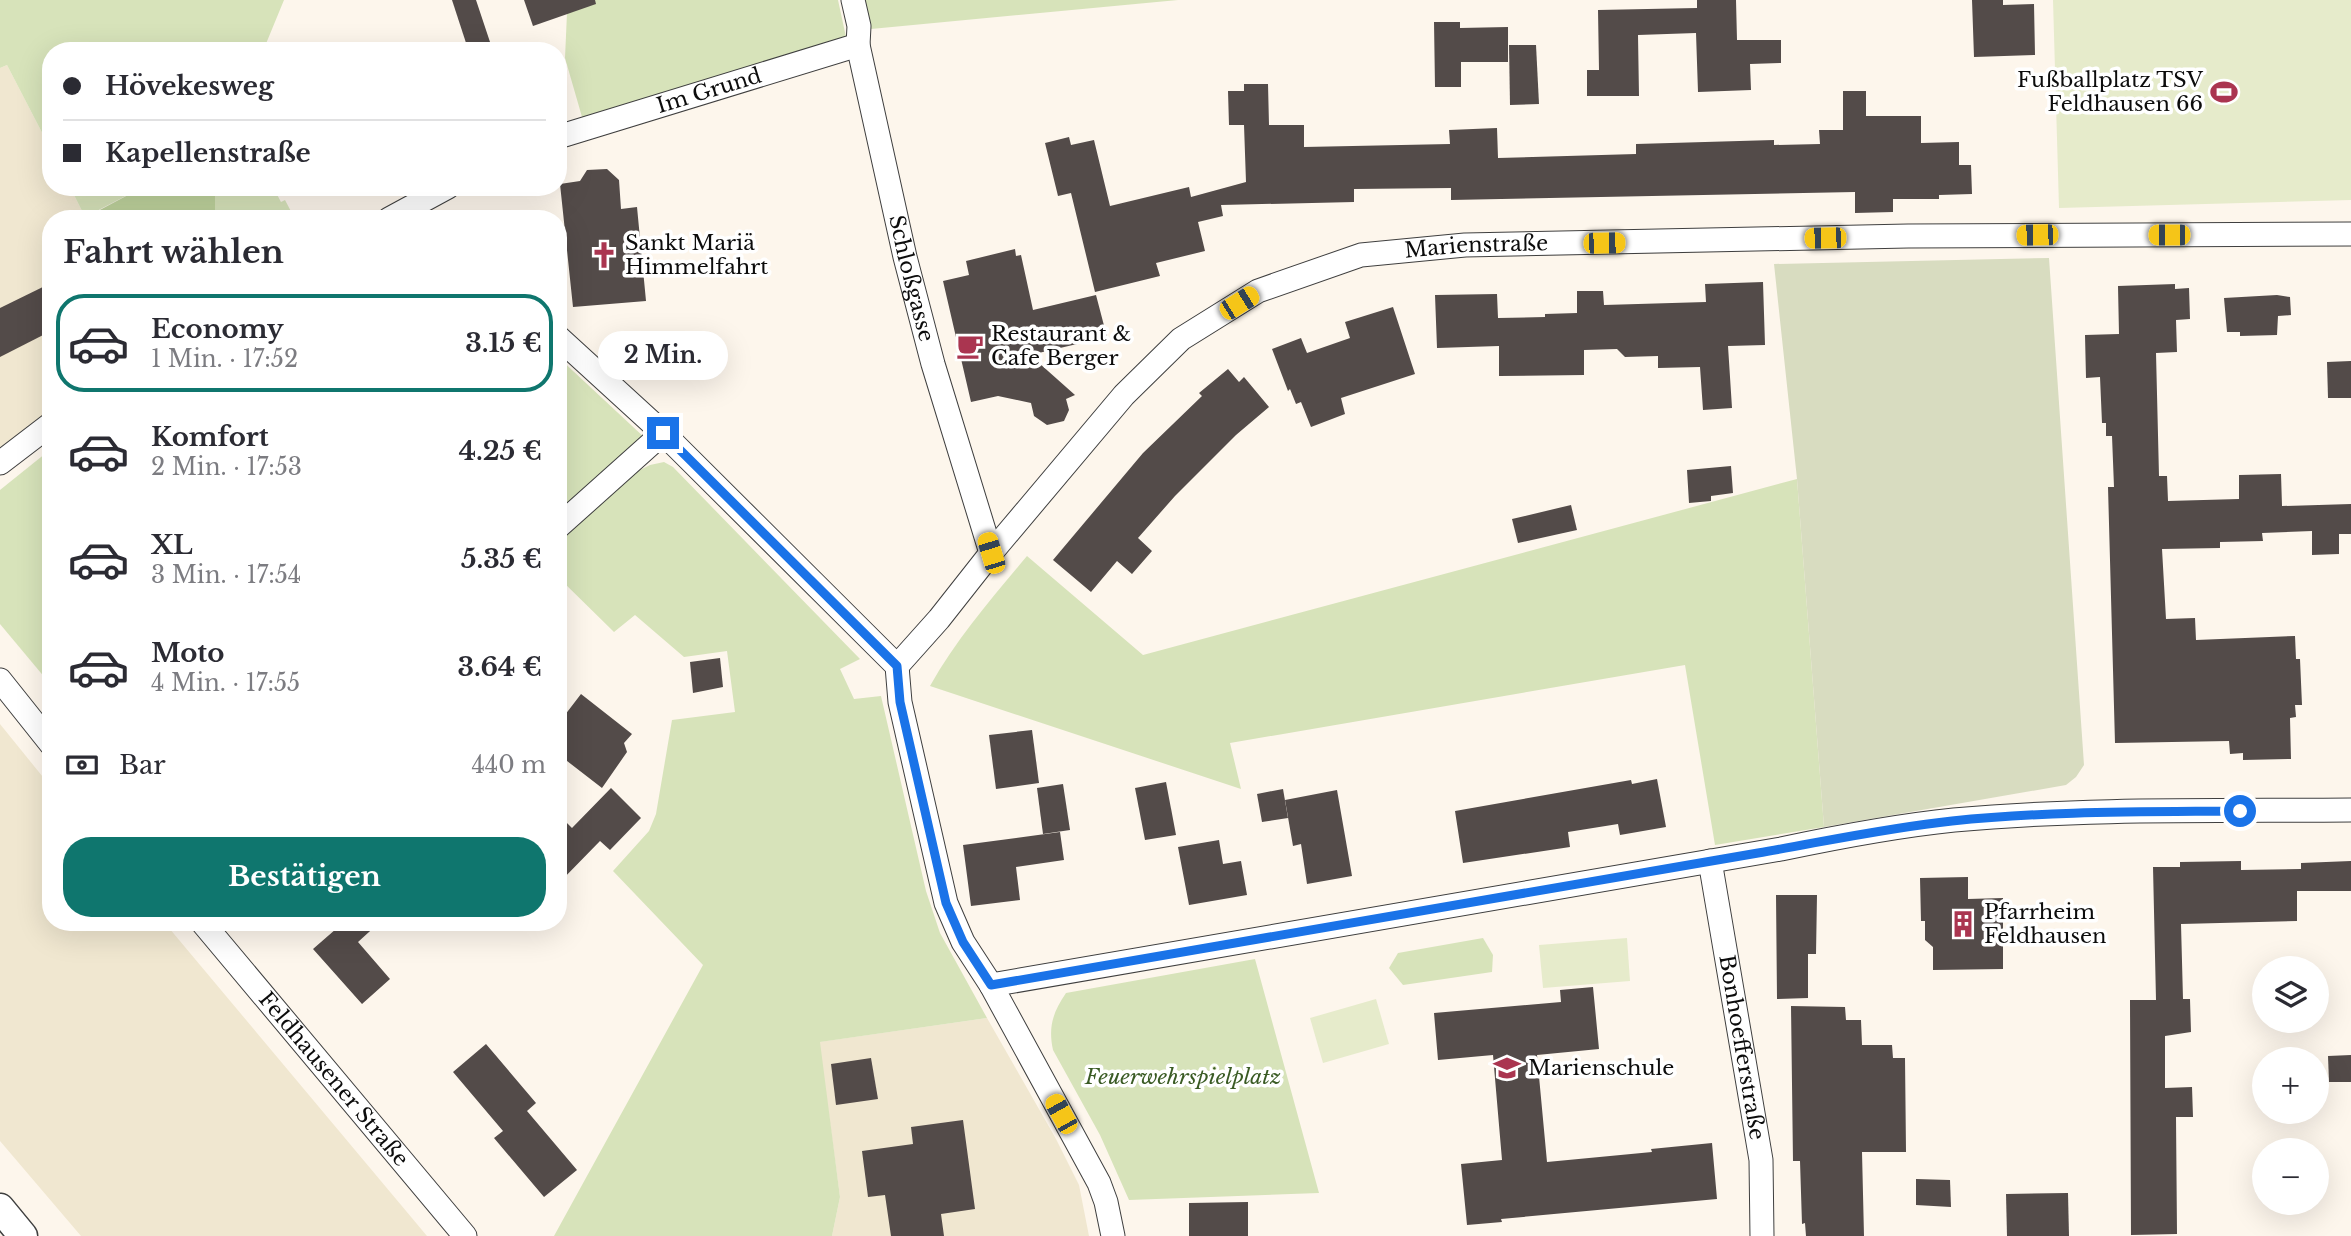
<!DOCTYPE html>
<html lang="de">
<head>
<meta charset="utf-8">
<style>
	:root { --surface:#fff; --page:#f2f2f3; --text:#2b2b33; --muted:#7c7c81; --line:#e1e1e2; --accent:#0f766e }
	body { margin:0; font-family:"Libre Baskerville",serif; background:var(--page); color:var(--text); height:100vh; display:flex; flex-direction:column; font-size:26px; white-space:nowrap }
	* { box-sizing:border-box; margin:0 }
	p { font-size:23px; color:var(--muted) }
	.icon { flex:none; width:38px; height:38px; fill:none; stroke:currentColor; stroke-width:2; stroke-linecap:round; stroke-linejoin:round }
	.map { position:relative; flex:1; overflow:hidden }
	.side { position:absolute; left:42px; top:210px; width:525px; height:721px; display:flex; flex-direction:column; background:var(--surface); border-radius:28px; box-shadow:0 7px 28px #0002 }
	.side>* { flex:none }
	.guide { position:absolute; left:42px; top:42px; width:525px; height:154px; border-radius:28px; box-shadow:0 7px 28px #0002; display:grid; align-content:center; height:154px; padding:0 21px; background:var(--surface) }
	.buttons { position:absolute; left:2252px; top:956px; display:grid; gap:14px }
	.buttons a { display:grid; place-items:center; width:77px; height:77px; border-radius:50%; background:var(--surface); box-shadow:0 7px 28px #0002; font-size:35px }
	.end { position:absolute; width:32px; height:32px; margin:-16px; border:9px solid #1a73e8; background:#fff; box-shadow:0 0 0 4px #fff }
	.from { border-radius:50% }
	.bubble { position:absolute; height:49px; border-radius:24px; background:var(--surface); box-shadow:0 7px 28px #0002; font-size:23px; font-weight:700; line-height:49px; text-align:center }
	.car { position:absolute; width:21px; height:42px; margin:-21px -10px; border-radius:9px; box-shadow:0 0 5px 2px #0007; background:linear-gradient(#f5c518 24%,#345 0 40%,#f5c518 0 76%,#345 0 86%,#f5c518 0) }
	.guide b { display:flex; align-items:center; gap:24px; height:66px; font-size:26px }
	.guide b+b { border-top:2px solid var(--line) }
	.guide i { width:18px; height:18px; background:var(--text) }
	ul { padding:0; list-style:none }
	li { display:flex; align-items:center; gap:21px; height:98px; margin:0 14px 10px; padding:0 7px; border:4px solid transparent; border-radius:28px }
	li div { flex:1 }
	li b { display:block; font-size:26px }
	li em { font-style:normal; font-weight:700 }
	li.on { border-color:var(--accent) }
	li>.icon { width:63px; height:63px; stroke-width:1.5 }
	h2 { padding:0 21px; font-size:32px; line-height:84px }
	.pay { display:flex; align-items:center; gap:18px; height:77px; padding:0 21px; font-size:26px }
	.pay p { margin-inline-start:auto }
	.button { display:flex; gap:14px; margin-top:auto; padding:14px 21px }
	.button a { flex:1; height:80px; border-radius:28px; background:var(--accent); color:#fff; font-size:28px; font-weight:700; line-height:80px; text-align:center }
	.map>svg:first-child { display:block }
	.farmland { fill:#f0e7d0 }
	.green { fill:#d7e3ba }
	.forest { fill:#bed29c }
	.cemetery { fill:#d8dcc0 }
	.pitch { fill:#e6ebcb }
	.building { fill:#534b49 }
	.lines { fill:none; stroke-linecap:round; stroke-linejoin:round }
	.minor-casing { stroke:#3f3f3f; stroke-width:25 }
	.tertiary-casing { stroke:#3f3f3f; stroke-width:31 }
	.minor { stroke:#fff; stroke-width:23 }
	.tertiary { stroke:#fff; stroke-width:28 }
	.route { stroke:#1a73e8; stroke-width:9 }
	.labels { text-anchor:middle; dominant-baseline:central; stroke-width:7; stroke-linejoin:round; paint-order:stroke }
	.poi-label { font-size:21px; fill:#0c0c0c; stroke:#fff; text-anchor:start }
	.street-label { font-size:21px; fill:#0c0c0c; stroke:#fff }
	.park-label { font-size:21px; font-style:italic; fill:#3a5b24; stroke:#fff }
</style>
</head>
<body>
<div class="map">
<svg width="2351" height="1236" viewBox="0 0 2351 1236">
	<rect width="100%" height="100%" fill="#fdf6ec"/>
	<g class="farmland">
		<path d="M7 65 51 150V187H70L85 217 83 219H51V411L0 450V68Z"/>
		<path d="M0 724 51 787V922H164L427 1236H81L0 1141Z"/>
		<path d="M987 1018 1056 1139 1079 1185 1089 1236H832L840 1197 819 1042Z"/>
	</g>
	<g class="green">
		<path d="M0 0H284L263 51H51V150L7 65 0 68Z"/>
		<path d="M563 0H838L846 37 582 117 565 58 567 13Z"/>
		<path d="M865 0H1178L871 29Z"/>
		<path d="M70 187H143L85 217Z"/>
		<path d="M215 187H273L281 202 285 200 295 219H215Z"/>
		<path d="M558 357 646 439 558 517Z"/>
		<path d="M51 449V685L0 624V490Z"/>
		<path d="M664 462 673 467 860 659 840 669 854 699 881 696 926 891 940 933 987 1018 820 1042 840 1197 832 1236H554L703 965 613 871 649 831 656 814 672 720 735 712 727 651 684 657 635 615 614 632 558 577V540L636 472 650 465Z"/>
		<path d="M1797 479 1824 827 1715 845 1685 665 1230 743 1241 789 930 686C957 638 992 598 1027 556L1143 655Z"/>
		<path d="M1483 938 1493 955 1492 972 1403 985 1389 968 1398 953Z"/>
		<path d="M1255 959 1319 1193 1129 1200 1100 1135 1053 1050C1048 1027 1053 1012 1066 993Z"/>
	</g>
	<path class="forest" d="M143 187H215V219H83Z"/>
	<path class="cemetery" d="M2049 258 2084 765 2076 777 2066 785 1824 827 1797 479 1774 264Z"/>
	<g class="pitch">
		<path d="M2053 0H2351V200L2059 208Z"/>
		<path d="M1627 938 1630 981 1543 988 1539 945Z"/>
		<path d="M1376 999 1389 1044 1323 1063 1310 1018Z"/>
	</g>
	<g class="building">
		<path d="M452 0H476L490 42 468 49Z"/>
		<path d="M524 0H595L596 4 533 26Z"/>
		<path d="M1697 0H1736L1737 40H1781V63L1750 64 1751 90 1698 92 1696 33 1638 35 1639 96H1587V70H1599L1598 10 1697 8Z"/>
		<path d="M1972 0H2003V5L2034 4 2035 55 1974 57Z"/>
		<path d="M1434 22H1460V28L1508 27V62H1461V87H1435Z"/>
		<path d="M1509 45H1536L1539 104 1510 105Z"/>
		<path d="M1244 84H1268L1269 125H1304V147L1450 144 1449 130 1497 128 1498 158 1636 154V144L1774 140V145L1820 144 1819 130H1843V91H1866V116H1921V143L1959 142V165H1971L1972 194 1939 195V199H1893V212L1855 213V192L1451 200V188L1354 189V202L1221 205 1223 216 1198 222 1205 251 1156 263 1160 276 1095 292 1071 193 1058 196 1045 143 1069 137 1071 145 1094 140 1110 206 1189 187 1191 197 1246 182 1244 125H1229L1228 91H1244Z"/>
		<path d="M607 169 619 180 621 209 637 207 646 301 573 307 560 184 580 181 587 170Z"/>
		<path d="M1015 249 1016 256 1021 255 1033 310 1096 295 1107 337 1030 355 1075 395 1066 399 1069 410 1064 421 1047 425 1034 416 1031 403 998 396 971 402 943 281 969 275 966 261Z"/>
		<path d="M1763 282 1765 345 1728 346 1732 408 1703 410 1700 367 1658 368V356L1625 357 1617 349 1584 350V375L1499 376V346L1437 348 1435 295 1497 294 1498 318 1545 317V314L1577 313V291H1603L1604 305 1706 302 1705 284Z"/>
		<path d="M51 283V331L0 357V308Z"/>
		<path d="M2175 284V289L2189 288 2190 319 2176 320 2177 352 2156 353 2159 476H2167L2168 501 2239 499V475L2281 474 2282 506 2351 504V534H2339V554L2312 555V531L2262 533 2263 541 2220 542V548L2162 549 2166 619 2195 618 2196 640 2295 636 2296 659H2300L2302 705H2295L2296 717 2290 718 2291 759 2243 760V753L2230 754 2229 741 2115 743 2108 487H2114L2112 436H2106V423H2102L2100 377 2086 378 2085 335 2119 334 2118 286Z"/>
		<path d="M2277 295 2290 297 2291 315 2278 316 2277 335 2240 336V332H2227L2224 298Z"/>
		<path d="M1393 307 1415 374 1341 398 1345 414 1311 427 1301 402 1296 404 1290 389 1288 391 1272 349 1301 338 1307 353 1350 338 1345 322Z"/>
		<path d="M2351 361V398H2328L2327 362Z"/>
		<path d="M1228 369 1239 382 1244 377 1269 407 1236 435 1175 496 1138 538 1152 551 1132 574 1117 561 1091 592 1053 560 1143 453 1202 396 1199 393Z"/>
		<path d="M1731 466 1733 493 1711 496V501L1689 503 1687 470Z"/>
		<path d="M1571 505 1577 530 1518 543 1512 519Z"/>
		<path d="M720 658 723 687 693 693 690 662Z"/>
		<path d="M581 694 632 734 624 743 627 752 602 788 558 754V724Z"/>
		<path d="M1032 730 1039 783 996 789 989 735Z"/>
		<path d="M1657 779 1666 827 1620 835 1618 824 1568 832 1570 847 1463 863 1455 811 1631 780 1632 784Z"/>
		<path d="M1166 782 1176 835 1145 840 1135 788Z"/>
		<path d="M1063 784 1070 830 1043 834 1037 788Z"/>
		<path d="M611 788 641 818 610 850 600 841 558 884V814L572 828Z"/>
		<path d="M1283 789 1288 818 1262 822 1257 794Z"/>
		<path d="M1337 790 1352 876 1307 884 1301 844 1293 846 1285 800Z"/>
		<path d="M1060 832 1064 860 1016 867 1020 900 971 906 963 845Z"/>
		<path d="M1219 840 1223 864 1241 861 1247 895 1189 905 1178 847Z"/>
		<path d="M2241 861V870L2301 869V863L2351 861V891H2297V921L2181 924 2183 999H2190L2191 1032 2165 1036V1088L2192 1087 2193 1117H2176L2177 1234 2131 1235 2130 1000H2156L2153 867H2180V862Z"/>
		<path d="M1968 877V899L2003 898V969L1933 970V947L1925 940V921H1921L1920 878Z"/>
		<path d="M1776 895H1817L1816 954H1808V998L1777 999Z"/>
		<path d="M344 922H380L358 942 390 979 362 1004 313 949Z"/>
		<path d="M1593 987 1599 1049 1537 1055 1547 1162 1652 1152 1651 1149 1712 1143 1717 1199 1501 1219 1502 1222 1467 1225 1461 1164 1502 1160 1493 1055 1438 1060 1434 1013 1561 1002 1560 990Z"/>
		<path d="M1791 1006 1845 1007 1846 1020H1861L1862 1045H1892L1893 1058H1905L1906 1152H1862L1864 1236H1806L1805 1223 1802 1224 1800 1161H1793Z"/>
		<path d="M486 1044 536 1103 527 1111 577 1170 544 1197 494 1138 503 1131 453 1072Z"/>
		<path d="M2351 1055V1082H2329L2328 1056Z"/>
		<path d="M871 1058 878 1099 836 1105 831 1064Z"/>
		<path d="M963 1120 975 1209 941 1214 944 1236H891L885 1195 868 1197 862 1151 913 1144 911 1127Z"/>
		<path d="M1916 1179 1950 1180 1951 1207 1916 1205Z"/>
		<path d="M2068 1193 2069 1236H2007L2006 1194Z"/>
		<path d="M1248 1202V1236H1189V1203Z"/>
	</g>
	<g class="lines">
		<defs>
			<g id="minor">
				<path id="s1" d="M853 0 859 26 858 45 905 257 933 364 991 553"/>
				<path id="s2" d="M558 137 858 45"/>
				<path d="M389 219 448 187"/>
				<path d="M558 337 663 433 897 666 900 702 946 903 963 942 991 985 1099 1183 1106 1202 1113 1236"/>
				<path d="M0 463 51 424"/>
				<path d="M558 527 663 433"/>
				<path id="s3" d="M897 666 939 619 991 553 1124 395 1181 339 1258 291 1361 255 1465 245 1908 236 2351 234"/>
				<path d="M0 680 51 744"/>
				<path id="s4" d="M1710 861 1761 1160 1762 1236"/>
				<path id="s5" d="M202 922 465 1236"/>
				<path d="M991 985 1781 849C1838 837 1895 826 1954 820 2085 808 2219 811 2351 810"/>
			</g>
			<path id="tertiary" d="M0 1208 23 1236"/>
		</defs>
		<use href="#minor" class="minor-casing"/>
		<use href="#tertiary" class="tertiary-casing"/>
		<use href="#minor" class="minor"/>
		<use href="#tertiary" class="tertiary"/>
	</g>
	<g class="lines">
		<path class="route" d="M663 433 897 666 900 702 946 903 963 942 991 985 1758 853C1822 842 1886 828 1952 821 2047 811 2144 812 2240 811"/>
	</g>
	<defs>
		<symbol id="stadium-bare" viewBox="-9 -9 18 18"><path d="M0-5a6.5 5 0 1 0 0 10a6.5 5 0 1 0 0-10ZM-3.5-1.8h7v3.6h-7Z" fill="#aa3550" stroke="#fff" stroke-width="2.5" paint-order="stroke"/></symbol>
		<symbol id="church-bare" viewBox="-9 -9 18 18"><path d="M-1.2-6h2.4v3.5h3.3v2.4h-3.3V6h-2.4V-.1h-3.3v-2.4h3.3Z" fill="#aa3550" stroke="#fff" stroke-width="2.5" paint-order="stroke"/></symbol>
		<symbol id="cafe-bare" viewBox="-9 -9 18 18"><path d="M-5.5-4.5H6V0H3Q3 3.5 0 3.5H-2.5Q-5.5 3.5-5.5 0ZM3-3.2v2h1.7v-2ZM-6 4.5H4V6H-6Z" fill="#aa3550" stroke="#fff" stroke-width="2.5" paint-order="stroke"/></symbol>
		<symbol id="building-bare" viewBox="-9 -9 18 18"><path d="M-4-6H4V6H1V3H-1V6H-4ZM-2.5-4.3h1.7v1.8h-1.7ZM.8-4.3h1.7v1.8H.8ZM-2.5-1h1.7V.8h-1.7ZM.8-1h1.7V.8H.8Z" fill="#aa3550" stroke="#fff" stroke-width="2.5" paint-order="stroke"/></symbol>
		<symbol id="school-bare" viewBox="-9 -9 18 18"><path d="M0-5L7-2L0 1L-7-2ZM-4 1L0 2.5L4 1V4Q0 6-4 4Z" fill="#aa3550" stroke="#fff" stroke-width="2.5" paint-order="stroke"/></symbol>
	</defs>
	<g fill-rule="evenodd">
		<use href="#stadium-bare" x="2205" y="73" width="38" height="38"/>
		<use href="#church-bare" x="585" y="236" width="38" height="38"/>
		<use href="#cafe-bare" x="951" y="327" width="38" height="38"/>
		<use href="#building-bare" x="1944" y="905" width="38" height="38"/>
		<use href="#school-bare" x="1488" y="1049" width="38" height="38"/>
	</g>
	<g class="labels">
		<g class="poi-label">
			<text x="2203" y="80" text-anchor="end">Fußballplatz TSV<tspan x="2203" dy="24">Feldhausen 66</tspan></text>
			<text x="625" y="243">Sankt Mariä<tspan x="625" dy="24">Himmelfahrt</tspan></text>
			<text x="991" y="334">Restaurant &amp;<tspan x="991" dy="24">Cafe Berger</tspan></text>
			<text x="1984" y="912">Pfarrheim<tspan x="1984" dy="24">Feldhausen</tspan></text>
			<text x="1528" y="1068">Marienschule</text>
		</g>
		<g class="street-label">
			<text stroke="none"><textPath href="#s2" startOffset="158">Im Grund</textPath></text>
			<text stroke="none"><textPath href="#s3" startOffset="749">Marienstraße</textPath></text>
			<text stroke="none"><textPath href="#s1" startOffset="285">Schloßgasse</textPath></text>
			<text stroke="none"><textPath href="#s4" startOffset="189">Bonhoefferstraße</textPath></text>
			<text stroke="none"><textPath href="#s5" startOffset="205">Feldhausener Straße</textPath></text>
		</g>
		<g class="park-label">
			<text x="1183" y="1077">Feuerwehrspielplatz</text>
		</g>
	</g>
</svg>
<div class="buttons">
<a><svg class="icon" aria-label="layers" viewBox="0 0 24 24"><path d="M12 4l9 5-9 5-9-5zM3 14l9 5 9-5"/></svg></a>
<a>+</a>
<a>−</a>
</div>
<i class="end from" style="left:2240px;top:811px"></i>
<i class="end" style="left:663px;top:433px"></i>
<div class="bubble" style="left:598px;top:331px;width:130px">2 Min.</div>
<i class="car" style="left:2037px;top:235px;rotate:269deg"></i>
<i class="car" style="left:2169px;top:235px;rotate:270deg"></i>
<i class="car" style="left:1825px;top:238px;rotate:269deg"></i>
<i class="car" style="left:1604px;top:243px;rotate:89deg"></i>
<i class="car" style="left:1239px;top:303px;rotate:58deg"></i>
<i class="car" style="left:991px;top:553px;rotate:343deg"></i>
<i class="car" style="left:1061px;top:1114px;rotate:331deg"></i>
<div class="guide">
<b><i class="from"></i>Hövekesweg</b>
<b><i></i>Kapellenstraße</b>
</div>
<section class="side">
<h2>Fahrt wählen</h2>
<ul>
<li class="on"><svg class="icon" aria-label="car" viewBox="0 0 24 24"><path d="M5 17H2v-5l4-1 3-4h7l3 4 3 1v5h-3M9 17h6M6 11h13"/><circle cx="7" cy="17" r="2"/><circle cx="17" cy="17" r="2"/></svg><div><b>Economy</b><p>1 Min. · 17:52</p></div><em>3.15 €</em></li>
<li><svg class="icon" aria-label="car" viewBox="0 0 24 24"><path d="M5 17H2v-5l4-1 3-4h7l3 4 3 1v5h-3M9 17h6M6 11h13"/><circle cx="7" cy="17" r="2"/><circle cx="17" cy="17" r="2"/></svg><div><b>Komfort</b><p>2 Min. · 17:53</p></div><em>4.25 €</em></li>
<li><svg class="icon" aria-label="car" viewBox="0 0 24 24"><path d="M5 17H2v-5l4-1 3-4h7l3 4 3 1v5h-3M9 17h6M6 11h13"/><circle cx="7" cy="17" r="2"/><circle cx="17" cy="17" r="2"/></svg><div><b>XL</b><p>3 Min. · 17:54</p></div><em>5.35 €</em></li>
<li><svg class="icon" aria-label="car" viewBox="0 0 24 24"><path d="M5 17H2v-5l4-1 3-4h7l3 4 3 1v5h-3M9 17h6M6 11h13"/><circle cx="7" cy="17" r="2"/><circle cx="17" cy="17" r="2"/></svg><div><b>Moto</b><p>4 Min. · 17:55</p></div><em>3.64 €</em></li>
</ul>
<div class="pay"><svg class="icon" aria-label="cash" viewBox="0 0 24 24"><path d="M3 7h18v10H3z"/><circle cx="12" cy="12" r="2"/></svg>Bar<p>440 m</p></div>
<div class="button"><a>Bestätigen</a></div>
</section>
</div>
</body>
</html>
